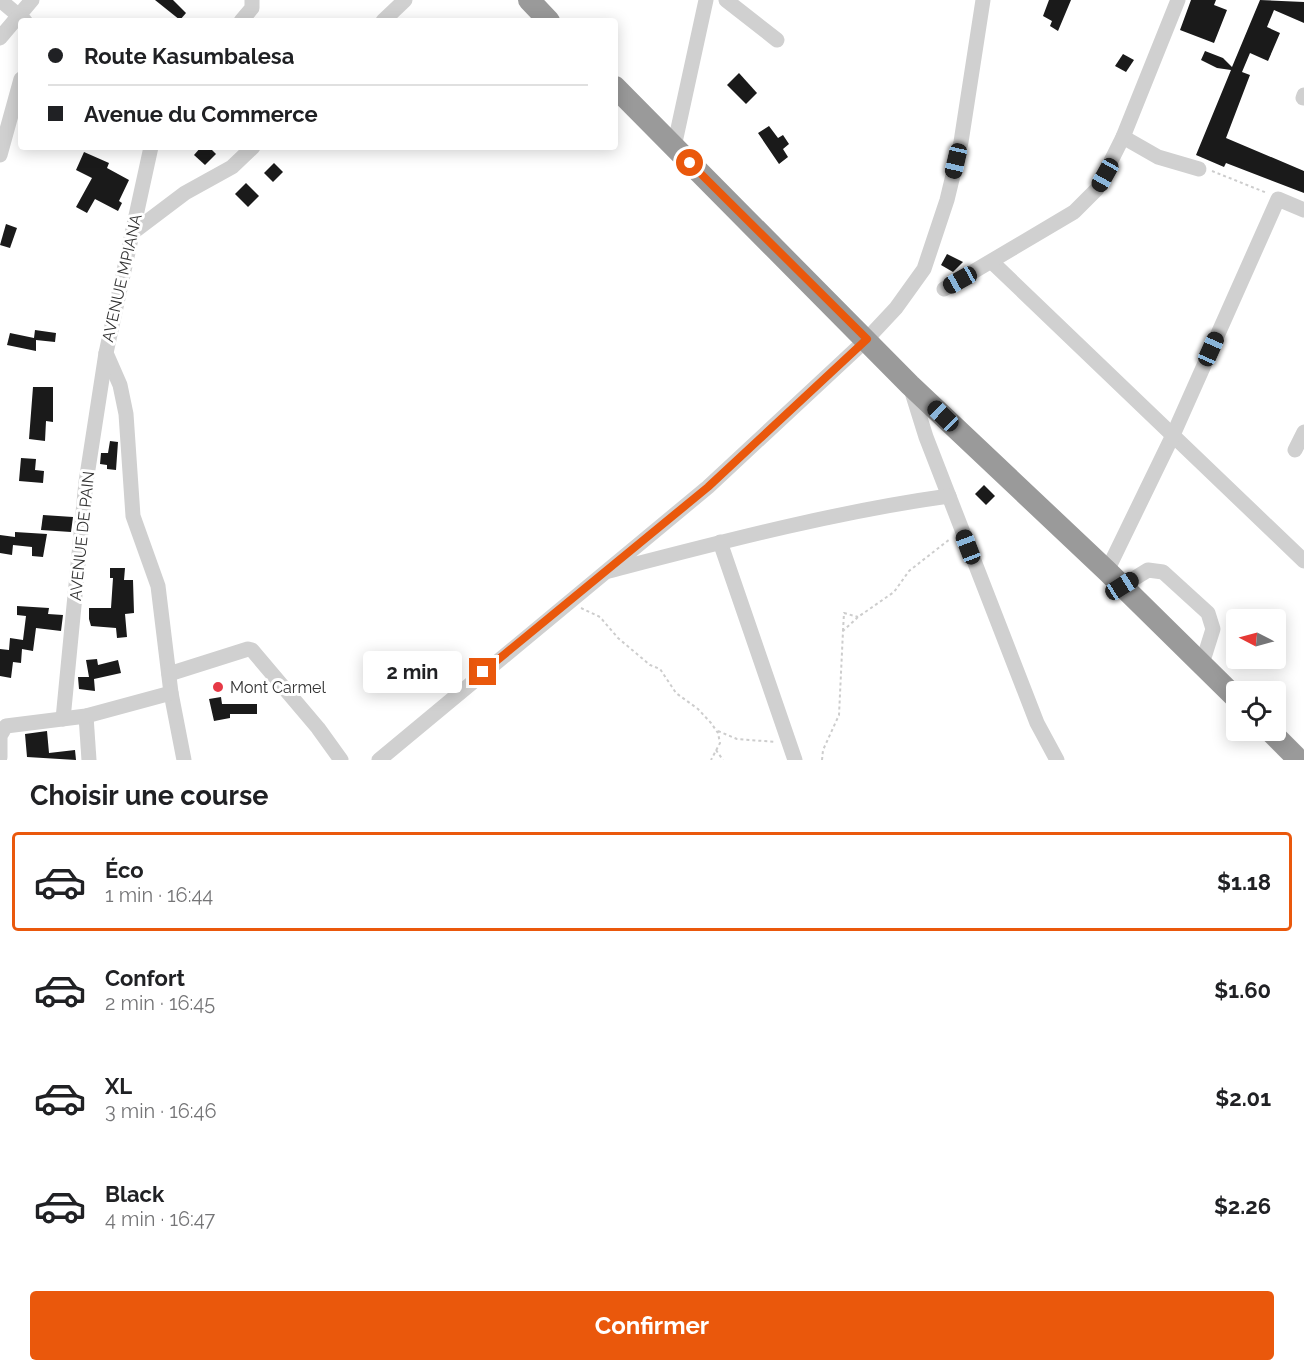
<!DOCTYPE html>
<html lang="fr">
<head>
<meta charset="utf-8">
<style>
	:root { --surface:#fff; --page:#f2f2f2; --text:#202124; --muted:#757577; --line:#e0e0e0; --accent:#ea580c }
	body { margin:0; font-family:Raleway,sans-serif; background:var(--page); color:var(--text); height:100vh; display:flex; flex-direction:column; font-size:22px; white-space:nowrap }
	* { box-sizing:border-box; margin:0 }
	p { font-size:20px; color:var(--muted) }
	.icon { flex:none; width:33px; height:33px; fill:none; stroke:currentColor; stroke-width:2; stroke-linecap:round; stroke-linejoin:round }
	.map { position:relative; height:760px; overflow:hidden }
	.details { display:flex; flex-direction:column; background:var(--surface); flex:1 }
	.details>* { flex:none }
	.hud { position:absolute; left:18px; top:18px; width:600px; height:132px; border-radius:6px; box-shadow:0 3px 15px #0003; display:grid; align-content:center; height:132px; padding:0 30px; background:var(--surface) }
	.needle { width:39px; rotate:276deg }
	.fabs { position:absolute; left:1226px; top:609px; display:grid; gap:12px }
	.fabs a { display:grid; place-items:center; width:60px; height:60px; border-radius:6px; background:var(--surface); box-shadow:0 3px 15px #0003; font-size:30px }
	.end { position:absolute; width:27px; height:27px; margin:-14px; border:8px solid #ea580c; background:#fff; box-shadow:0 0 0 3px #fff }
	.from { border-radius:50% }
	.bubble { position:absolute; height:42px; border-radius:6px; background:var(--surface); box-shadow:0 3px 15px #0003; font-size:20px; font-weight:700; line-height:42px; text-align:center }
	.car { position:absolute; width:18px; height:36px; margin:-18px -9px; border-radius:8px; box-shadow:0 0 4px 2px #0007; background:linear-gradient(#222 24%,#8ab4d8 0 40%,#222 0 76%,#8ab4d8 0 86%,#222 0) }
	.hud b { display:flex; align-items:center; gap:21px; height:57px; font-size:22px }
	.hud b+b { border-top:2px solid var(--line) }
	.hud i { width:15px; height:15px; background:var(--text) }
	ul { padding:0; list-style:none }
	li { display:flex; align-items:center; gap:18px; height:99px; margin:0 12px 9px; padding:0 18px; border:3px solid transparent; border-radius:6px }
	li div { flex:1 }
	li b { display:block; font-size:22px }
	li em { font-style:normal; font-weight:700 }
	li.active { border-color:var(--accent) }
	li>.icon { width:54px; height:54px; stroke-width:1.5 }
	h2 { padding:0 30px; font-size:27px; line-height:72px }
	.action { display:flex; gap:12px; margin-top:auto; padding:12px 30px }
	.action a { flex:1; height:69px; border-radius:6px; background:var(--accent); color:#fff; font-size:24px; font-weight:700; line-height:69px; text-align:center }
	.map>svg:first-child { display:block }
	.building { fill:#1a1a1a }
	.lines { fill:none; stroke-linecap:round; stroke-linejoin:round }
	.path { stroke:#cdcdcd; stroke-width:2; stroke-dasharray:3 3; stroke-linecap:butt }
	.minor { stroke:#d0d0d0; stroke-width:15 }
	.highway { stroke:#9a9a9a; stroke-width:22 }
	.route { stroke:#ea580c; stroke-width:8 }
	.poi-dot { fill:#e63946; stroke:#fff; stroke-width:2 }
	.labels { text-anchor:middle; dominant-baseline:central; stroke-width:6; stroke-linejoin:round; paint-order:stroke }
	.street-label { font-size:16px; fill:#333; stroke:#fff }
	.poi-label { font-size:16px; fill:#333; stroke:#fff; text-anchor:start }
</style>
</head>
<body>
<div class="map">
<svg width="1304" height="760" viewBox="0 0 1304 760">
	<rect width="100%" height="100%" fill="#fff"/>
	<g class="building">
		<path d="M155 0H173L186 13 180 20Z"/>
		<path d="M1049 0H1071L1058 31 1050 26 1052 21 1043 16Z"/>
		<path d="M1191 0H1216L1214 5 1227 10 1214 43 1180 30Z"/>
		<path d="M1260 0 1304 2V23L1274 10 1267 27 1280 33 1268 61 1250 53 1242 72 1250 75 1226 138 1304 171V193L1226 163 1224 167 1196 155 1231 70 1217 68 1201 60 1205 51 1223 58 1232 67Z"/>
		<path d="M1123 54 1134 60 1126 72 1115 66Z"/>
		<path d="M739 73 757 93 746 104 727 85Z"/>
		<path d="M769 126 778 138 783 135 789 144 783 149 788 157 779 164 758 133Z"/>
		<path d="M201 147H209L216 154 205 165 194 155Z"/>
		<path d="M84 152 109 163 107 168 129 180 119 201 122 203 118 211 95 199 87 213 76 207 92 178 76 170Z"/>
		<path d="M274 163 283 172 273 182 264 173Z"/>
		<path d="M246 183 259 196 248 207 235 194Z"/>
		<path d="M6 224 17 228 10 248 0 245Z"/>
		<path d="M947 254 963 262 953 272 941 265Z"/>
		<path d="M35 330 56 333 55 342 36 340V351L7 345 10 333 34 338Z"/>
		<path d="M33 387H53V422L46 421 45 441 29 439Z"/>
		<path d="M110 441 118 442 116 470 107 469V465L100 464 101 453H108Z"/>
		<path d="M21 458 36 459 35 470 44 471 43 483 19 481Z"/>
		<path d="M984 485 995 496 986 505 975 494Z"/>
		<path d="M43 515 73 517 71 532 41 530Z"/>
		<path d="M15 532 47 534 43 557 32 556V547L13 545 12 555 0 553V535L15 537Z"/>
		<path d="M110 568H125L124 580H133L134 613 125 614 127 637 117 638 116 628 91 626 89 619V608H111L113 578H110Z"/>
		<path d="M17 606 49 608 48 614 63 615 61 631 36 628 33 651 22 649 21 663 13 662 11 678 0 676V649L9 650 10 638 23 640 26 616 17 615Z"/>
		<path d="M97 659 98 665 118 660 121 673 94 679 95 691 79 689 78 677H89L86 660Z"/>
		<path d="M221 697 222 704H257V714H230V718L214 721 209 699Z"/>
		<path d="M47 731 49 753 75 750 76 760 27 757 25 734Z"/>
	</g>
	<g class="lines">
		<g class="path">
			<path d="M1212 171 1267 193"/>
			<path d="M581 608 600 617 618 638 650 665 660 669 676 693 698 709 711 723 718 733 720 743 711 760"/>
			<path d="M843 631 844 613 858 617"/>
			<path d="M718 731 737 739 776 742"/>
			<path d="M716 750 723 760"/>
			<path d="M822 760 823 750 839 715 843 631 858 617 894 592 909 571 950 539"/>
		</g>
		<g class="minor">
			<path d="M0 0 25 21"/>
			<path d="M726 0 777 40"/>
			<path d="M241 21 252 8V0"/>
			<path d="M383 21 405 0"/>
			<path d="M0 38 32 0"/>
			<path d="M1303 98 1304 95"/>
			<path d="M1123 137 1158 157 1199 169"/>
			<path d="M151 147 106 353 120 385 126 414 133 516 158 586 171 693 184 760"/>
			<path d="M674 147 706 0"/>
			<path d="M0 155 21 79"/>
			<path d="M132 233 185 193 232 167 253 147"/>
			<path d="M993 263 1304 561"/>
			<path d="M944 289 1074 212 1097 189 1123 137 1178 0"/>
			<path d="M911 389 926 437 1037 723 1057 760"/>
			<path d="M1295 450 1304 432"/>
			<path d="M720 542 795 760"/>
			<path d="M609 571C721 542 834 512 949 496"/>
			<path d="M1107 571 1173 435 1278 199 1304 210"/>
			<path d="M1122 586 1148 570 1163 572 1208 613 1213 629 1202 664"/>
			<path d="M169 674 248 649 252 650 318 728 341 760"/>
			<path d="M86 716 89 760"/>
			<path d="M63 719 86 482 106 353"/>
			<path d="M0 757V736L6 726 86 716 171 693"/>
			<path d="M379 760 708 487 867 339 896 308 924 269 947 200 961 142 983 0"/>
		</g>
		<g class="highway">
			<path d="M529 0 549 21"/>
			<path d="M615 87 910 385 1107 571 1236 698"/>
			<path d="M1269 730 1299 760"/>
		</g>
	</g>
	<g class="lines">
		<path class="route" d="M483 672 708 487 867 339 690 163"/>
	</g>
	<circle class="poi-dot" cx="218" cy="687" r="6"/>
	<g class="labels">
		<g class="street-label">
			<text transform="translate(122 278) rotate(-77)">AVENUE MPIANA</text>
			<text transform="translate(82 536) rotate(-84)">AVENUE DE PAIN</text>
		</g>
		<g class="poi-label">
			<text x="230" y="687">Mont Carmel</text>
		</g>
	</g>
</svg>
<div class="fabs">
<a><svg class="needle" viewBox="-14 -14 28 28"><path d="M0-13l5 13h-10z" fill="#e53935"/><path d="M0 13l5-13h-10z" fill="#757577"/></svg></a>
<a><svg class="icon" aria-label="locate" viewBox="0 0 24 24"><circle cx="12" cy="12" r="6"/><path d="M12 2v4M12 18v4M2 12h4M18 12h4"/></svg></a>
</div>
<i class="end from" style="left:690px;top:163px"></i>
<i class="end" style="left:483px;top:672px"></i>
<div class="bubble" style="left:363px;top:651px;width:99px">2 min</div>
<i class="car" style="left:956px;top:161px;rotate:193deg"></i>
<i class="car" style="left:1105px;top:175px;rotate:209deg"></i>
<i class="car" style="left:960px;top:280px;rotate:241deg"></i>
<i class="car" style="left:1211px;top:349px;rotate:24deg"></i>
<i class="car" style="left:943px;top:416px;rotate:314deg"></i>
<i class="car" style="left:968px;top:547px;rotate:339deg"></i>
<i class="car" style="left:1122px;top:586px;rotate:58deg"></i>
<div class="hud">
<b><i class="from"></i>Route Kasumbalesa</b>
<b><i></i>Avenue du Commerce</b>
</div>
</div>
<section class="details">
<h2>Choisir une course</h2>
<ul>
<li class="active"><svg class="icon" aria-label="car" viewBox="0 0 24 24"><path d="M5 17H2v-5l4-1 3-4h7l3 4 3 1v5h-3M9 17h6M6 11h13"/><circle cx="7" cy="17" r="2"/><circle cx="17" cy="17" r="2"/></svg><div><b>Éco</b><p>1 min · 16:44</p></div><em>$1.18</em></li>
<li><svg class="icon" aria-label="car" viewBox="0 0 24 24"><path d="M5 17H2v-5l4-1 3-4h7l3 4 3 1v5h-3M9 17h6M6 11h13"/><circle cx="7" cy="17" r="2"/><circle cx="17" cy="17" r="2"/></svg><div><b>Confort</b><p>2 min · 16:45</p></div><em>$1.60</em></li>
<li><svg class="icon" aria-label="car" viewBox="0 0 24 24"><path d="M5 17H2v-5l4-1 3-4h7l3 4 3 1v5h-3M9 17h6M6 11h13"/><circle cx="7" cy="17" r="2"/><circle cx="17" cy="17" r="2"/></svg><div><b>XL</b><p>3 min · 16:46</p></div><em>$2.01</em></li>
<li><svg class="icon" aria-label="car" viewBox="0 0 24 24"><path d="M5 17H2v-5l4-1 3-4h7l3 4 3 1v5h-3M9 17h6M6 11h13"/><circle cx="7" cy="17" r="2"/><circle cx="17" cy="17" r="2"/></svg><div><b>Black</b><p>4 min · 16:47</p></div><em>$2.26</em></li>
</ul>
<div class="action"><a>Confirmer</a></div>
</section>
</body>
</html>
